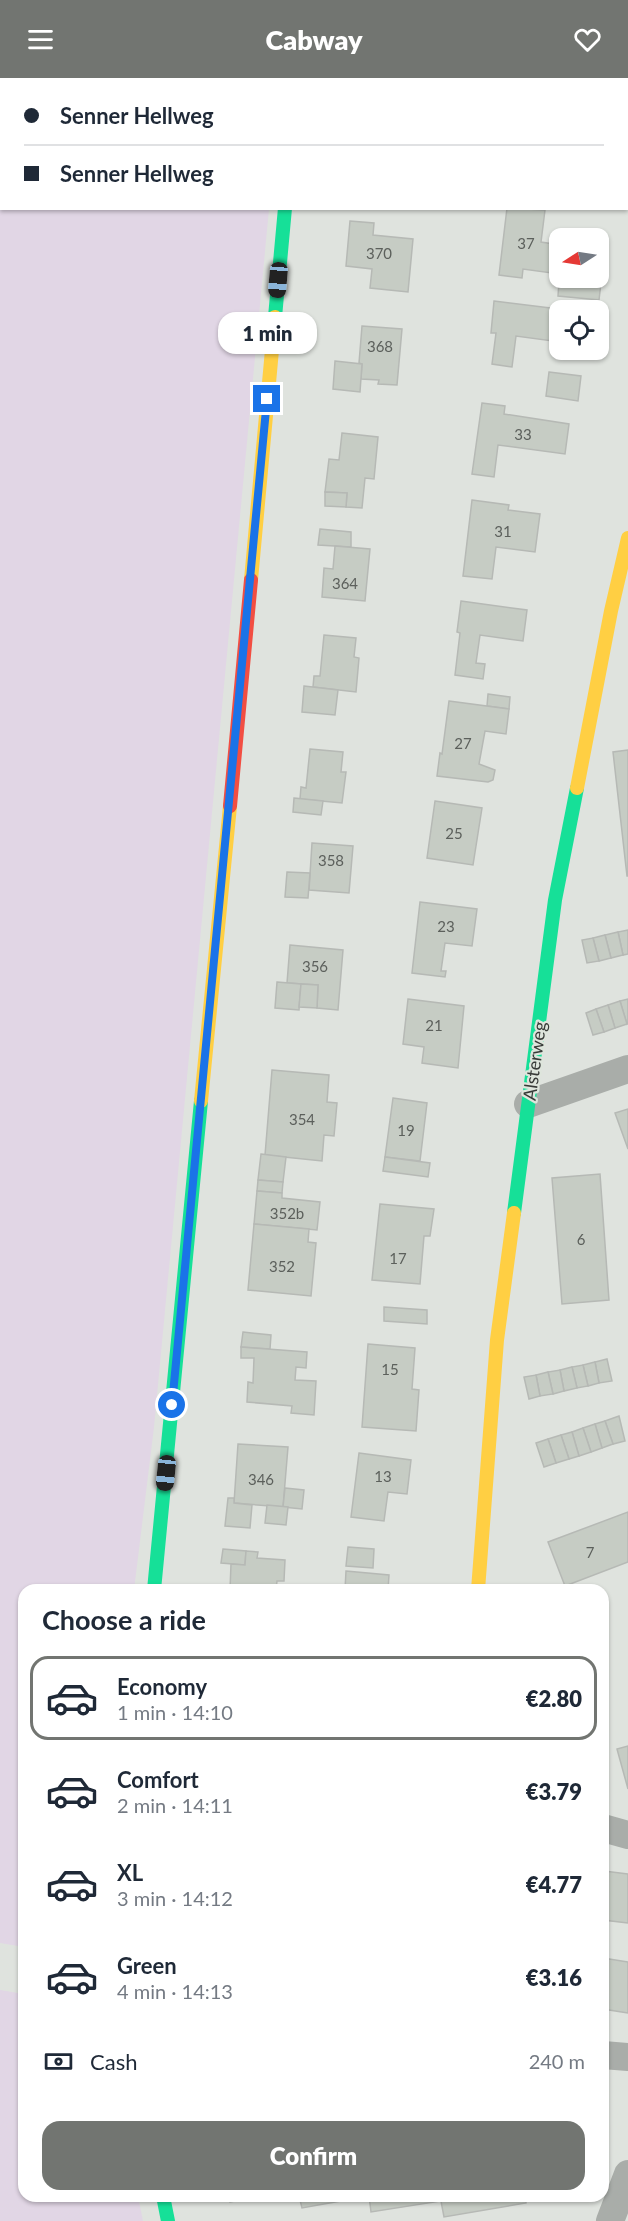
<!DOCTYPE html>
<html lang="en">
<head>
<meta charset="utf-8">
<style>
	:root { --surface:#fff; --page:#f2f2f3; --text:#1f2937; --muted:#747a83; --line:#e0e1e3; --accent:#727571 }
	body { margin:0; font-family:Lato,sans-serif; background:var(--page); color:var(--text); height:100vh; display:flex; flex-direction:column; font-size:22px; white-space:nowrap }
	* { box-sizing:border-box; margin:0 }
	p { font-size:20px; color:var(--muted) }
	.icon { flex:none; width:33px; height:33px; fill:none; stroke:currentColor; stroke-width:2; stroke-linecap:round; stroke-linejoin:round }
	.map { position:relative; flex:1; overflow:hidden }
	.side { position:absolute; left:18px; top:1506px; width:591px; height:618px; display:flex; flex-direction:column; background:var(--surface); border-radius:18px; box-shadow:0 2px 4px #0004 }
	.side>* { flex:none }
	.guide { position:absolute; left:0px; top:0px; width:628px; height:132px; box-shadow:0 2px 4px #0004; display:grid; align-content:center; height:132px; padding:0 24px; background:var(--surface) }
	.needle { width:39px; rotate:258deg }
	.controls { position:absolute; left:549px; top:150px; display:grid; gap:12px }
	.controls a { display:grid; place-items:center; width:60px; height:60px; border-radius:12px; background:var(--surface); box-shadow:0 2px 4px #0004; font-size:30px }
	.end { position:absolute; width:27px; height:27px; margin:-14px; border:8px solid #1a73e8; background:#fff; box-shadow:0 0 0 3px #fff }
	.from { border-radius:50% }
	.bubble { position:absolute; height:42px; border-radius:18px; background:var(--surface); box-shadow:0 2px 4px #0004; font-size:20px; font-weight:800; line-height:42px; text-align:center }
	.car { position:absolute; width:18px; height:36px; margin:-18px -9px; border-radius:8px; box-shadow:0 0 4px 2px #0007; background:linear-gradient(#222 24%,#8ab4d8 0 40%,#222 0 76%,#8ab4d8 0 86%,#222 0) }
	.guide b { display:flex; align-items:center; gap:21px; height:57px; font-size:22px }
	.guide b+b { border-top:2px solid var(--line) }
	.guide i { width:15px; height:15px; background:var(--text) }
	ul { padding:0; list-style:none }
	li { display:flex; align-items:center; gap:18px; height:84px; margin:0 12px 9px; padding:0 12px; border:3px solid transparent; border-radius:18px }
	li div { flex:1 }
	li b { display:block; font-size:22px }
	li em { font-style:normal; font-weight:800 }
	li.current { border-color:var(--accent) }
	li>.icon { width:54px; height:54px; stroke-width:1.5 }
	h2 { padding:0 24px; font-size:27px; line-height:72px }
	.pay { display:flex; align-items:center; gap:15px; height:66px; padding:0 24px; font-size:22px }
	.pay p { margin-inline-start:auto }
	.button { display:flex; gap:12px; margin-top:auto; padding:12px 24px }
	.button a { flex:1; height:69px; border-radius:18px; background:var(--accent); color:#fff; font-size:24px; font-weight:800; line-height:69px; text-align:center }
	header { display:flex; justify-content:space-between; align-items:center; height:78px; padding:0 24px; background:var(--accent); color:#fff; font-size:27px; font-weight:800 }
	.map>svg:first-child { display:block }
	.green { fill:#e1d6e5 }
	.building { fill:#c6ccc4; stroke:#b6b9b5; stroke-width:1.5 }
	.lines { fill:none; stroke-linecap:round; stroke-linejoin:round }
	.street { stroke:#a9ada9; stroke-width:28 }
	.fast { stroke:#16e098; stroke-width:14 }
	.slow { stroke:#ffcf43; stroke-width:14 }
	.jam { stroke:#f24e42; stroke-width:14 }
	.route { stroke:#1a73e8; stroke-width:8 }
	.labels { text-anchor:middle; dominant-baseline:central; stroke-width:4.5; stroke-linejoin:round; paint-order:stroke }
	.number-label { font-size:15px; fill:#5c605c }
	.street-label { font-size:18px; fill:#373a37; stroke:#dee5dc }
</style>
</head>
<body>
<header><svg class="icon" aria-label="menu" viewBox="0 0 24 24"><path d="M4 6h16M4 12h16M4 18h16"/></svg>Cabway<svg class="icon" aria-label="heart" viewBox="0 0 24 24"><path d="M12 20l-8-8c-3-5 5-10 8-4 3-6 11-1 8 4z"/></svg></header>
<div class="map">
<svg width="628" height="2143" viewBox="0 0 628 2143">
	<rect width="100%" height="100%" fill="#dfe3de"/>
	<g class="green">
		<path d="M0 0H282L2 2V130L269 131 154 1349 134 1512H24V1869L0 1865Z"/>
		<path d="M0 1912 24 1916V2118H138L143 2143H0Z"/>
	</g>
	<g class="building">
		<path d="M507 130 545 132 541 164 560 167 559 196 523 191 522 200 499 197Z"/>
		<path d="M350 143 374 145 373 157 413 161 408 214 370 210 372 191 346 188Z"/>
		<path d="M559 203 601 205 599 222 558 218Z"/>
		<path d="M494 223 567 232H560V264L516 258 512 289 492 286 496 255H491Z"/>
		<path d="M362 248 402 251 397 307 378 306 379 302 361 301 362 286 359 285Z"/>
		<path d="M335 283 362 286 360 314 333 311Z"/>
		<path d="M549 294 581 298 578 323 546 318Z"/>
		<path d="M482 325 505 328 504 336 569 346 565 376 498 367 494 399 472 396Z"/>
		<path d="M342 355 378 359 374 401 365 400 362 430 346 429 347 415 325 414 329 381 339 382Z"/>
		<path d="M325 414 347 415 346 429 325 428Z"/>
		<path d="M472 422 509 427 508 432 540 436 535 474 496 469 492 501 463 498Z"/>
		<path d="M320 451 351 454V469L318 467Z"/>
		<path d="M335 468 370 471 365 523 322 519 324 490 333 491Z"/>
		<path d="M461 523 527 532 523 563 480 557 476 585 485 586 483 601 455 597 460 555 457 554Z"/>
		<path d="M324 557 356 560 354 579 359 580 356 614 313 609 314 598H320Z"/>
		<path d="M304 608 338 612 335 637 302 634Z"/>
		<path d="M488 616 510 619 509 631 487 628Z"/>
		<path d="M449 623 509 631 506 656 485 653 479 686 495 692 493 702 488 704 437 698 440 675 442 676Z"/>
		<path d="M310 671 343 674 341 694H346L342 725 300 721 301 709 306 710Z"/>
		<path d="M628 672V798H627L613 674Z"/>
		<path d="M294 720 323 723 321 737 293 734Z"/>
		<path d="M435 723 482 730 473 787 427 780Z"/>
		<path d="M312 765 353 768 349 815 309 812Z"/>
		<path d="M287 794 310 795 308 820 285 819Z"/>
		<path d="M420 824 477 831 472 868 445 865 441 893H446L445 899 412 895Z"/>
		<path d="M628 852V876L623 877 618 854Z"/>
		<path d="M618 854 623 877 611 880 605 857Z"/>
		<path d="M605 857 611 880 599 883 593 860Z"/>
		<path d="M593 860 599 883 587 885 582 862Z"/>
		<path d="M290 867 343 872 338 932 317 930 318 907 287 905Z"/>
		<path d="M277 904 301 906 299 932 275 930Z"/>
		<path d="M301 906 318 907 317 930 299 929Z"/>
		<path d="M408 921 464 928 458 990 422 985 424 969 403 966Z"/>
		<path d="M628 921V945L627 946 620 923Z"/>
		<path d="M620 923 627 946 615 950 608 927Z"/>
		<path d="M608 927 615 950 604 954 596 931Z"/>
		<path d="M596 931 604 954 593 957 586 935Z"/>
		<path d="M272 992 329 997 327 1024 337 1025 334 1058 324 1057 322 1083 265 1077Z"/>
		<path d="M393 1020 427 1025 420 1083 385 1079Z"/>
		<path d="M628 1031V1071L615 1035Z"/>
		<path d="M261 1076 286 1079 283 1104 258 1102Z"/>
		<path d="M385 1079 430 1085 428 1099 383 1093Z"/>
		<path d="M600 1096 609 1222 562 1226 552 1100Z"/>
		<path d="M258 1102 283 1104 282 1115 257 1113Z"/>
		<path d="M257 1113 282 1115V1120L320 1124 317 1152 254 1146Z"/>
		<path d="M380 1126 434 1131 430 1158H424L420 1206 372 1202Z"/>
		<path d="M254 1146 309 1151 308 1164 316 1165 311 1218 248 1212Z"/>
		<path d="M384 1229 427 1232V1246L384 1243Z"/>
		<path d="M243 1254 271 1257 270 1271 241 1269Z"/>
		<path d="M368 1266 415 1270 412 1311 419 1312 416 1353 362 1349Z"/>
		<path d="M241 1269 307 1274 306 1290 296 1289 295 1302 316 1303 314 1337 291 1335 292 1328 247 1324 248 1304 253 1305 254 1280H241Z"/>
		<path d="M607 1281 612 1303 599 1305 595 1284Z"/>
		<path d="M595 1284 599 1305 588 1308 583 1287Z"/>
		<path d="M583 1287 588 1308 577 1310 572 1289Z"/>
		<path d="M572 1289 577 1310 564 1313 560 1292Z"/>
		<path d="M560 1292 564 1313 553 1316 548 1294Z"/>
		<path d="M548 1294 553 1316 540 1318 536 1297Z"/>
		<path d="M536 1297 540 1318 529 1321 524 1299Z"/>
		<path d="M619 1338 625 1363 613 1366 605 1343Z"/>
		<path d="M605 1343 613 1366 602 1370 595 1346Z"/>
		<path d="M595 1346 602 1370 591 1374 583 1350Z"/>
		<path d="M583 1350 591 1374 579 1378 572 1354Z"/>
		<path d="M572 1354 579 1378 569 1381 561 1357Z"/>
		<path d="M561 1357 569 1381 556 1385 548 1361Z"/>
		<path d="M548 1361 556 1385 544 1389 536 1365Z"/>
		<path d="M238 1366 288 1369 283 1429 234 1425Z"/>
		<path d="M359 1375 411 1382 407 1416 388 1414 384 1443 351 1439Z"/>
		<path d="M285 1410 304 1412 302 1431 283 1429Z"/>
		<path d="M228 1420H234V1425L252 1427 250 1450 225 1448Z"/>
		<path d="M267 1427 288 1429 286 1447 265 1445Z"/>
		<path d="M628 1434V1484L565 1508 548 1464Z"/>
		<path d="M348 1469 374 1471 373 1490 346 1488Z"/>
		<path d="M223 1471 246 1473 245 1487 221 1485Z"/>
		<path d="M246 1473 258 1474 257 1480 285 1482 284 1503H277L276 1512H230L231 1486 245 1487Z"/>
		<path d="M346 1493 389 1497 388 1512H345Z"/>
		<path d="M628 1668V1711L617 1671Z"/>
		<path d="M604 1793 628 1796V1845L603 1842Z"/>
		<path d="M603 1880 628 1884V1935L603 1931Z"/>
		<path d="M229 2118H265L230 2124Z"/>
		<path d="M299 2118H369L302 2130Z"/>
		<path d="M369 2118H440L441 2123 371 2134Z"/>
		<path d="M440 2118H525L526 2125 444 2139Z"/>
	</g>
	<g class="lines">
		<g class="street">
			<path d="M528 1026 628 991"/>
			<path d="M603 1750 628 1757"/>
			<path d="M603 1977 628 1979"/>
			<path d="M610 2143 628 2096"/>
		</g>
		<g class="fast">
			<path d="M296 2 297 0"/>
			<path d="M275 239 285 130"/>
			<path d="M514 1135 555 822 577 710"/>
			<path d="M154 1512 201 1023"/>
			<path d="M163 2118 168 2143"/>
		</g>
		<g class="slow">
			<path d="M251 502 275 239"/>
			<path d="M577 710 611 533 628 460"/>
			<path d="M201 1023 230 728"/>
			<path d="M478 1512 497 1262 514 1135"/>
		</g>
		<path class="jam" d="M230 728 251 502"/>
	</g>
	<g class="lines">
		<path class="route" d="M172 1327 267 321"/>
	</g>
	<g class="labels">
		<g class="number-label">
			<text x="526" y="165">37</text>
			<text x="379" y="175">370</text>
			<text x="380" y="268">368</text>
			<text x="523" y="356">33</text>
			<text x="503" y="453">31</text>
			<text x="345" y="505">364</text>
			<text x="463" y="665">27</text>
			<text x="454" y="755">25</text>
			<text x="331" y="782">358</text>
			<text x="446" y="848">23</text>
			<text x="315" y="888">356</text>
			<text x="434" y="947">21</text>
			<text x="302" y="1041">354</text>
			<text x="406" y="1052">19</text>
			<text x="287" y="1135">352b</text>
			<text x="581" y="1161">6</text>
			<text x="398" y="1180">17</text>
			<text x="282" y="1188">352</text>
			<text x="390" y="1291">15</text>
			<text x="383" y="1398">13</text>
			<text x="261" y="1401">346</text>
			<text x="590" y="1474">7</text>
		</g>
		<g class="street-label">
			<text transform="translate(534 983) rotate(-82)">Alsterweg</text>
		</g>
	</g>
</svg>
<div class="controls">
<a><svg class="needle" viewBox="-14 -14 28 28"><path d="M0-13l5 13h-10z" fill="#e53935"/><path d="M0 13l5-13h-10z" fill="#747a83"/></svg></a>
<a><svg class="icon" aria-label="locate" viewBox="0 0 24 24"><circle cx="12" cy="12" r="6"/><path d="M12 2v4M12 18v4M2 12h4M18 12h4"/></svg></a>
</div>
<i class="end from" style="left:172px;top:1327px"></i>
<i class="end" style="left:267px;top:321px"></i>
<div class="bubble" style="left:218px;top:234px;width:99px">1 min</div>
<i class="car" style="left:278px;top:202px;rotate:185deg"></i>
<i class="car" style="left:166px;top:1395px;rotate:186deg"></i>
<div class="guide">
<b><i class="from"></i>Senner Hellweg</b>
<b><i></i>Senner Hellweg</b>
</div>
<section class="side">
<h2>Choose a ride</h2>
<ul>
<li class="current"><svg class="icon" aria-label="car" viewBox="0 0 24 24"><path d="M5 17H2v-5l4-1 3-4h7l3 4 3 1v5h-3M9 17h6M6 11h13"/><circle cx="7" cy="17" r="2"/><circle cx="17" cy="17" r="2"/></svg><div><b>Economy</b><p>1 min · 14:10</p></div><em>€2.80</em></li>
<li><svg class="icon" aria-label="car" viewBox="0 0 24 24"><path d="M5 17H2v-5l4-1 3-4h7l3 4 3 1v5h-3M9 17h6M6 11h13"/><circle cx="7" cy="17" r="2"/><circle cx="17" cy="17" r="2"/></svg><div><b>Comfort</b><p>2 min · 14:11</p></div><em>€3.79</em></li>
<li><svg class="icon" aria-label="car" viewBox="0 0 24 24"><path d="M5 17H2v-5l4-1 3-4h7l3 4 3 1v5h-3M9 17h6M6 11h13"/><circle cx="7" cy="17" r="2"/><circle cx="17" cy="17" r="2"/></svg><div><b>XL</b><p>3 min · 14:12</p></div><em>€4.77</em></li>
<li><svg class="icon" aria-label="car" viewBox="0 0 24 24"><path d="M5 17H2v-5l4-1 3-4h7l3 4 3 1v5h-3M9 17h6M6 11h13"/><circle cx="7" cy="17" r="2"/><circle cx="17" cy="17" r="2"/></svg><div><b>Green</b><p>4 min · 14:13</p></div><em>€3.16</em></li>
</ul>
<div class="pay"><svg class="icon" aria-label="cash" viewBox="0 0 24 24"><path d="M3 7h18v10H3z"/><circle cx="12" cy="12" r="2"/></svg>Cash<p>240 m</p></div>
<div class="button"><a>Confirm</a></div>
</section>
</div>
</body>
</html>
